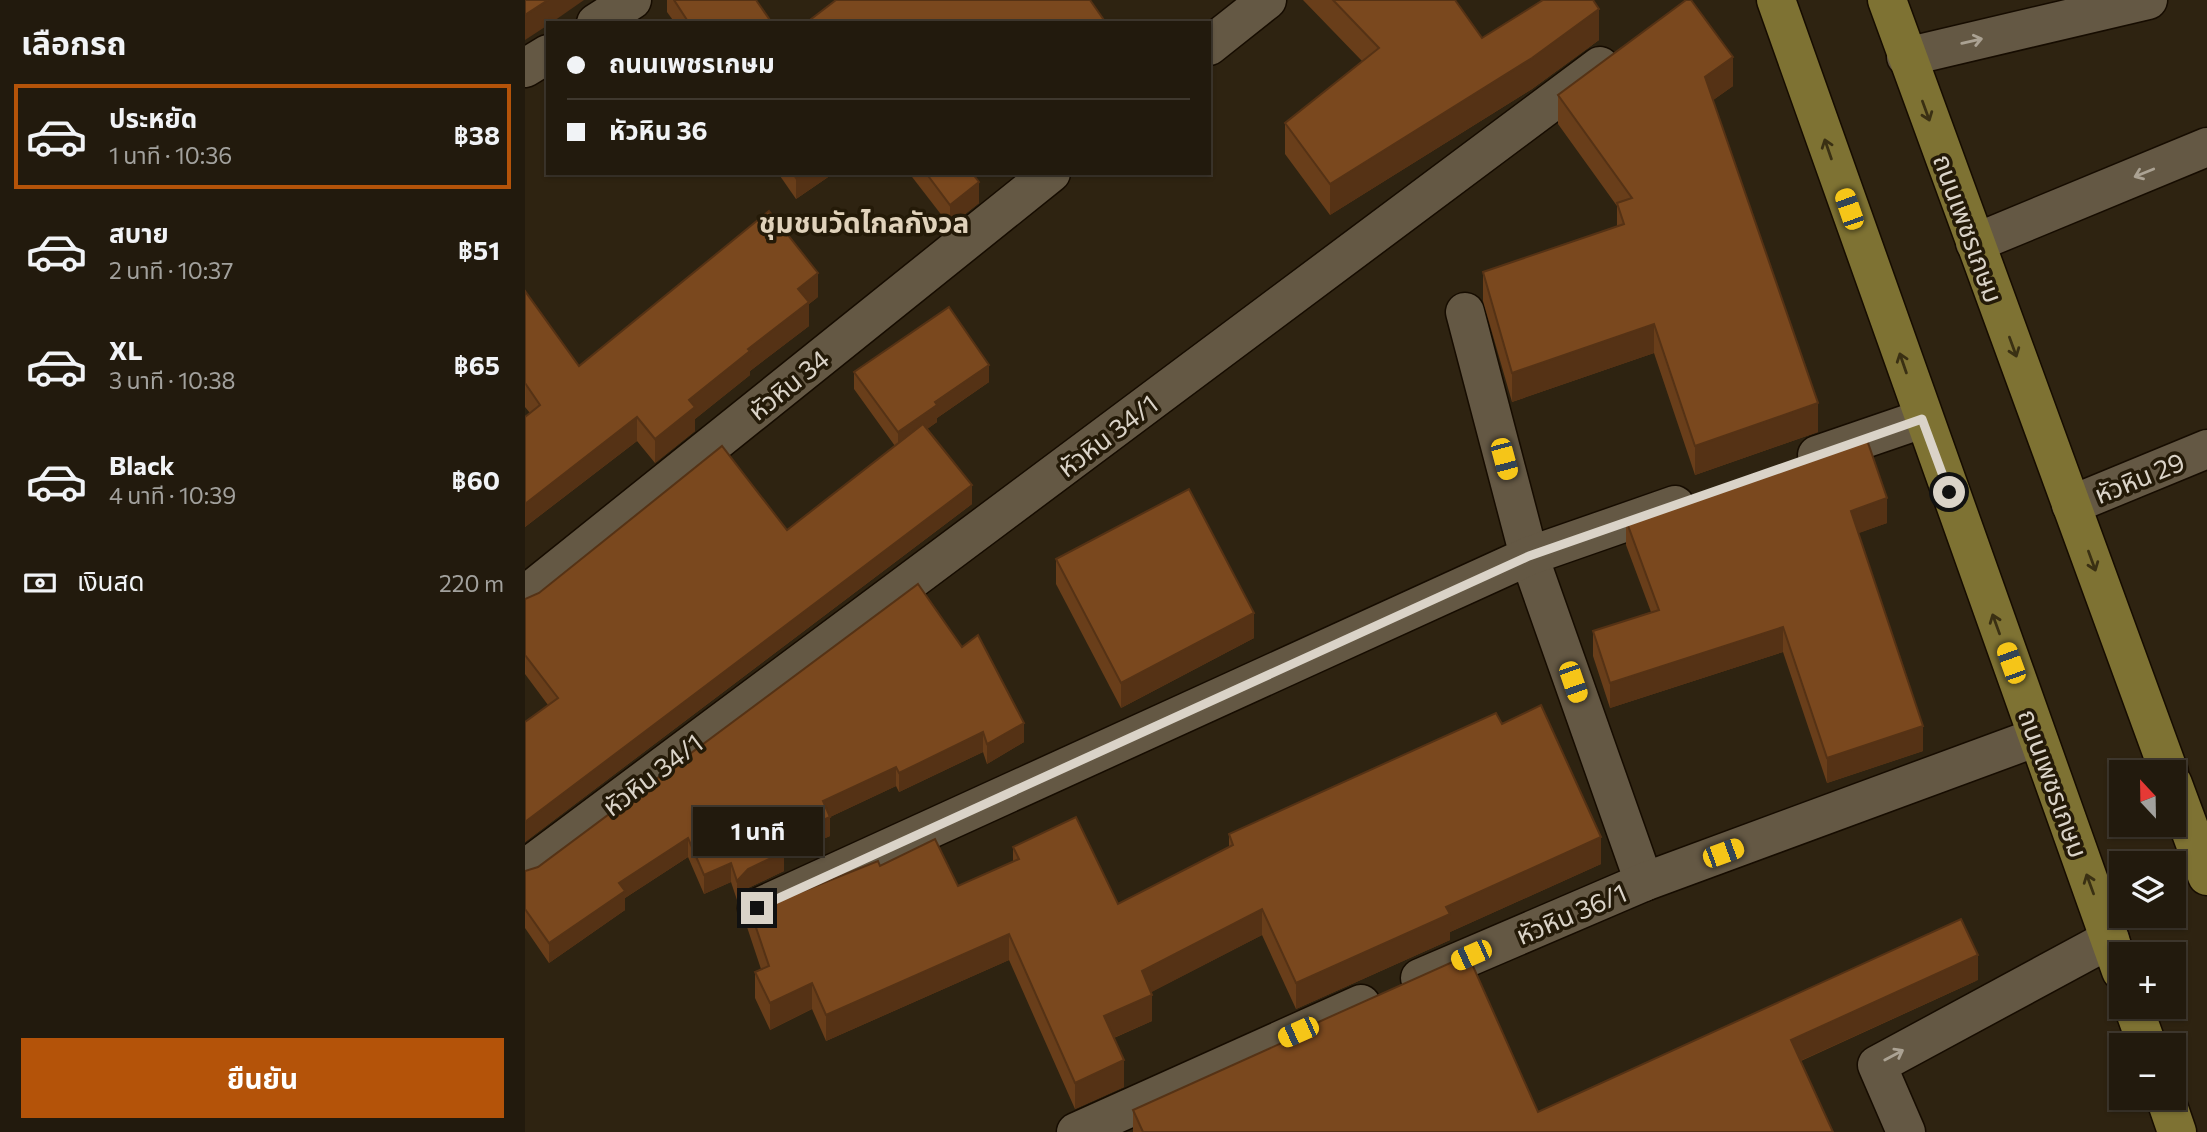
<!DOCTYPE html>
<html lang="th">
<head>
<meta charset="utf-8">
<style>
	:root { --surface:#221a0d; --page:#2e271b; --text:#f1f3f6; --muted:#a2a19d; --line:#3f382e; --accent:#b45309 }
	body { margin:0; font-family:Commissioner,"Noto Sans Thai",sans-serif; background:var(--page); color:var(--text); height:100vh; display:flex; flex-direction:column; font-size:26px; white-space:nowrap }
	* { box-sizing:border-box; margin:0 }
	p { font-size:23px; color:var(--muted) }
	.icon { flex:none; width:38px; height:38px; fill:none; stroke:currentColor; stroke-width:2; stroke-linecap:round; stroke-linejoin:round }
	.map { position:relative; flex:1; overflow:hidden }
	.details { display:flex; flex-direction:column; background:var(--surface); width:525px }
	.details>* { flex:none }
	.banner { position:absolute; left:21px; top:21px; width:665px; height:154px; border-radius:0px; box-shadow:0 2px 5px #0004,0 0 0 2px var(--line); display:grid; align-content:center; height:154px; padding:0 21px; background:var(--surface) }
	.needle { width:46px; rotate:338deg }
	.controls { position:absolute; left:1584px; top:760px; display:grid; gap:14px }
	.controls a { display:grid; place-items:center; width:77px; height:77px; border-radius:0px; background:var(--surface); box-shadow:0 2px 5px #0004,0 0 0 2px var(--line); font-size:35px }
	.end { position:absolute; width:32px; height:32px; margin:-16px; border:9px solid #dad3c8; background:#111; box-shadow:0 0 0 4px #111 }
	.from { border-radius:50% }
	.bubble { position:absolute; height:49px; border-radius:0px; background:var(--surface); box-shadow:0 2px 5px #0004,0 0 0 2px var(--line); font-size:23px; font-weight:700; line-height:49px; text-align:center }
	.car { position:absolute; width:21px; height:42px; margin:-21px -10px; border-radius:9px; box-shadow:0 0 5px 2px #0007; background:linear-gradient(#f5c518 24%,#345 0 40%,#f5c518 0 76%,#345 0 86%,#f5c518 0) }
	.banner b { display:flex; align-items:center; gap:24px; height:66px; font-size:26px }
	.banner b+b { border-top:2px solid var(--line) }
	.banner i { width:18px; height:18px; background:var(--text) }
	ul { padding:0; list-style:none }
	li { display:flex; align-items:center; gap:21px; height:105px; margin:0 14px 10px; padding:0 7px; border:4px solid transparent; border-radius:0px }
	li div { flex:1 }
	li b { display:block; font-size:26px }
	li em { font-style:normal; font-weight:700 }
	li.active { border-color:var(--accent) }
	li>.icon { width:63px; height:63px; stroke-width:1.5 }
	h2 { padding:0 21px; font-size:32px; line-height:84px }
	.pay { display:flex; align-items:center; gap:18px; height:77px; padding:0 21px; font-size:26px }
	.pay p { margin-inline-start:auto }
	.cta { display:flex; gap:14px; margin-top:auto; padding:14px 21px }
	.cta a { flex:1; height:80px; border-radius:0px; background:var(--accent); color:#fff; font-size:28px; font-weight:700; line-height:80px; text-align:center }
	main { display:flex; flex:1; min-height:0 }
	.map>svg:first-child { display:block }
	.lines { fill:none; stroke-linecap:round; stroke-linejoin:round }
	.minor-casing { stroke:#160c00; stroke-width:41 }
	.major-casing { stroke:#160c00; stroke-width:41 }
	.minor { stroke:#645844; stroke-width:38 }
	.major { stroke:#7e7233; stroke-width:38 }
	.wall { fill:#693e1a }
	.shaded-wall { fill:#553215 }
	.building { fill:#7a481e; stroke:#553215; stroke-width:2 }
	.oneway { stroke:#aba293 }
	.oneway2 { stroke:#3a3013 }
	.route { stroke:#dad3c8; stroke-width:9 }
	.labels { text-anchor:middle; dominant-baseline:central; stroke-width:7; stroke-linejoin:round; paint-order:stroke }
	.street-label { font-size:26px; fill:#dad3c8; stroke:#241a08 }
	.neighbourhood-label { font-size:28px; font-weight:bold; fill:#e0d2bb; stroke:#241a08 }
</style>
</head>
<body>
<main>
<section class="details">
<h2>เลือกรถ</h2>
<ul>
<li class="active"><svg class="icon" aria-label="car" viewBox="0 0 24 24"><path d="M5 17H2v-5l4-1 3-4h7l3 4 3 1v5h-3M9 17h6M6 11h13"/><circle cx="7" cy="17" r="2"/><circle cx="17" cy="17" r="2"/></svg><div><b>ประหยัด</b><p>1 นาที · 10:36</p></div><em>฿38</em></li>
<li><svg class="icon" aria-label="car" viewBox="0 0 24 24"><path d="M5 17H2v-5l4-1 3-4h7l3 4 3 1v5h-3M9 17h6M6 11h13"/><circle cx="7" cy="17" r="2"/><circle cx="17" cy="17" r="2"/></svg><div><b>สบาย</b><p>2 นาที · 10:37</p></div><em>฿51</em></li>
<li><svg class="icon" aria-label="car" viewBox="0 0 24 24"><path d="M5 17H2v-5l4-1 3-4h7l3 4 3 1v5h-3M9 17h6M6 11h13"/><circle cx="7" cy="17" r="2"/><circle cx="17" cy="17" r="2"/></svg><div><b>XL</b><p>3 นาที · 10:38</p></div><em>฿65</em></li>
<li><svg class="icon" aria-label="car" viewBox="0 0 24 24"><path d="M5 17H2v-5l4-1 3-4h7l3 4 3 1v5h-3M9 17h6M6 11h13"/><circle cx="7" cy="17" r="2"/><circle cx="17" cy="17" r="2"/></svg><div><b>Black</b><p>4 นาที · 10:39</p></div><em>฿60</em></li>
</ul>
<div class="pay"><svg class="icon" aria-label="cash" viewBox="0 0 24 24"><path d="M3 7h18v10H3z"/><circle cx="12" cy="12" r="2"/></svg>เงินสด<p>220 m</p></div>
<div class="cta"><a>ยืนยัน</a></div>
</section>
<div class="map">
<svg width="1682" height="1132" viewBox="0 0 1682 1132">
	<rect width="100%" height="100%" fill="#2e2311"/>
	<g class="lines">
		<defs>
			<g id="minor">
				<path d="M71 23 107 0"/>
				<path d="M684 46 742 0"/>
				<path d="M1381 57 1623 0"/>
				<path d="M0 68 23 54"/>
				<path d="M1450 243 1682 147"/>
				<path d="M940 312 1004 556 1119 882"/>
				<path d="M1292 455 1397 419"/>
				<path d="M1546 505 1682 449"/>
				<path d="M0 595 526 173"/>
				<path d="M0 869 1075 66"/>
				<path d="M232 908 1004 556 1150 505"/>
				<path d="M895 978 1119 882 1512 737"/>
				<path d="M551 1132 836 1004"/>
				<path d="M1381 1132 1352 1065 1585 939"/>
			</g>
			<g id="major">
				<path d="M1251 0 1596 971"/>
				<path d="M1362 0 1644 772"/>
				<path d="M1648 784 1682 876"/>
				<path d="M1608 1006 1622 1045"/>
				<path d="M1640 1097 1652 1132"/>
			</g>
		</defs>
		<use href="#minor" class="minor-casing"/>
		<use href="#major" class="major-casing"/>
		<use href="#minor" class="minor"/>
		<use href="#major" class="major"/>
	</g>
	<g class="wall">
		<path d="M142 0H231L247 23H150L142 12Z"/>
		<path d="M778 0H930L957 38 1074 40 1007 89 805 215 760 154V123L837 61Z"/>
		<path d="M1208 86 1188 100 1293 432 1170 475 1129 353 987 402 958 301V272L1092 226V206L1033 124V95Z"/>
		<path d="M253 173H309L271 199Z"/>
		<path d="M384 173H447L454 203 425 226Z"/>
		<path d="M0 291 54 366 293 297 284 304V326L225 371V375L170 419V431L130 463 112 441 0 527V417L5 413 0 407Z"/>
		<path d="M329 372 464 382 412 418V422L402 429 447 504 0 842V722L23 705 0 674V599L262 530 370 446 329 389Z"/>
		<path d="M1101 520 1362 523 1333 533 1398 751 1302 783 1258 652 1085 708 1068 656V631L1126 612 1101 545Z"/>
		<path d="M531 559 729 638 596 708 531 584Z"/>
		<path d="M393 584 499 742 462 764 458 752 374 792 371 786 305 817V836L259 856V871L223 888 212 900 206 882 179 894 163 857 100 898V910L24 963 0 928V871L13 867Z"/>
		<path d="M977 724 1076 864 925 932V940L771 1009 737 935 626 992 627 1021 589 1038 599 1087 550 1109 484 960 301 1041 287 1009 245 1030 230 998V972L236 969 222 927V901L240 902 276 892 355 866 433 886 488 862V847L593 904 704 847V834Z"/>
		<path d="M1453 980 1276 1061 1308 1132H608V1110L789 1029V1024L1013 1112Z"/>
	</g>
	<g class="shaded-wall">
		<path d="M23 0H59L26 23H23V25L0 40V15Z"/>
		<path d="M1074 9V40L1007 89 805 215V184Z"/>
		<path d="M1208 57V86L1180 106V77Z"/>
		<path d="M278 173H309L271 199V178Z"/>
		<path d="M454 182V203L425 226V205Z"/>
		<path d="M293 273V297L284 304V326L225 371V375L170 419V431L130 463V439L164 400 223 349 273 289Z"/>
		<path d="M1129 324V353L987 402V373Z"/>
		<path d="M464 365V382L412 418V422L373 450V432L410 402Z"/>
		<path d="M1293 403V432L1170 475V446Z"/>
		<path d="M112 417V441L0 527V504Z"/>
		<path d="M447 485V504L0 842V822Z"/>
		<path d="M1362 498V523L1326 536V511Z"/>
		<path d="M729 613V638L596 708V683Z"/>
		<path d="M1258 627V652L1085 708V683Z"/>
		<path d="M499 723V742L462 764V744Z"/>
		<path d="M1398 726V751L1302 783V758Z"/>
		<path d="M458 732V752L374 792V773Z"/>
		<path d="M371 767V786L305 817V836L259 856V871L223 888 212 900V881L223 869 255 839 298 801Z"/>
		<path d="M1076 837V864L925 932V940L771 1009V983L921 907Z"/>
		<path d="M163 838V857L100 898V910L24 963V943L94 883Z"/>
		<path d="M206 863V882L179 894V875Z"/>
		<path d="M737 909V935L617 997V971Z"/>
		<path d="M484 934V960L301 1041V1015Z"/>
		<path d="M1453 955V980L1266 1065V1040Z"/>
		<path d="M287 983V1009L245 1030V1003Z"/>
		<path d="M627 995V1021L579 1042V1016Z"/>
		<path d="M599 1060V1087L550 1109V1083Z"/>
	</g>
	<g class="building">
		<path d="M0 0H23L0 15Z"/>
		<path d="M149 0H231L247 23H164Z"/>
		<path d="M311 0H565L581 23H281Z"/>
		<path d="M808 0H930L957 38 1018 0H1068L1074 9 1007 58 805 184 760 123 854 48Z"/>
		<path d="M1161 0H1166L1208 57 1180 77 1293 403 1170 446 1129 324 987 373 958 272 1099 224 1092 203 1107 198 1033 95Z"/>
		<path d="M268 173H278L271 178Z"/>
		<path d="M401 173H447L454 182 425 205Z"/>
		<path d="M244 211 293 273 273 289 284 302 223 349 225 351 164 400 170 407 130 439 112 417 0 504V417L15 405 0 383V291L54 366Z"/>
		<path d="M424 307 464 365 410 402 412 405 373 432 329 372Z"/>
		<path d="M398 424 447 485 0 822V722L33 698 0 655V599L14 593 197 446 262 530Z"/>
		<path d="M1341 437 1362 498 1326 511 1398 726 1302 758 1258 627 1085 683 1068 631 1134 610 1101 520Z"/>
		<path d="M664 489 729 613 596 683 531 559Z"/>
		<path d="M393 584 437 647 453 635 499 723 462 744 458 732 374 773 371 767 298 801 305 817 255 839 259 852 223 869 212 881 206 863 179 875 163 838 94 883 100 891 24 943 0 909V871L13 867Z"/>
		<path d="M1016 705 1076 837 921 907 925 914 771 983 737 909 617 971 627 995 579 1016 599 1060 550 1083 484 934 301 1015 287 983 245 1003 230 972 244 966 222 901 240 902 274 887 276 892 353 861 355 866 410 839 433 886 494 859 488 847 551 817 593 904 708 845 704 834 971 713 977 724Z"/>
		<path d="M1436 919 1453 955 1266 1040 1308 1132H618L608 1110 790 1028 789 1024 943 955 1013 1112Z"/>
	</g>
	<defs><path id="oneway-shaft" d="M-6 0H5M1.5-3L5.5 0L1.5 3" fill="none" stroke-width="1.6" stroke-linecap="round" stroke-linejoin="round" transform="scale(1.75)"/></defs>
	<g class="oneway">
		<use href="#oneway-shaft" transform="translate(1447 41) rotate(-13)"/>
		<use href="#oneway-shaft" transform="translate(1619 173) rotate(158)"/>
		<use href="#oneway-shaft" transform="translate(1369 1055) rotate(-28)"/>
	</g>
	<g class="oneway2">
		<use href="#oneway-shaft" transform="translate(1401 111) rotate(70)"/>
		<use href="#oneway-shaft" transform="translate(1303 149) rotate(-109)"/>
		<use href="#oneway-shaft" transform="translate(1488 347) rotate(70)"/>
		<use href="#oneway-shaft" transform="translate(1378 363) rotate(-109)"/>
		<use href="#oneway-shaft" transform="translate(1567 561) rotate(70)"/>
		<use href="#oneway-shaft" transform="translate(1471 624) rotate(-110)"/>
		<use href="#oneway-shaft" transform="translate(1565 884) rotate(-110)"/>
	</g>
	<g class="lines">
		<path class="route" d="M232 908 1004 556 1397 419 1424 492"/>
	</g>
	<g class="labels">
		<g class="street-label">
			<text transform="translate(1444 228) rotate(70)">ถนนเพชรเกษม</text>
			<text transform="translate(263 384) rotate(-39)">หัวหิน 34</text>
			<text transform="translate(582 435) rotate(-37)">หัวหิน 34/1</text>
			<text transform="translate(1614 477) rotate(-22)">หัวหิน 29</text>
			<text transform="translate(127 774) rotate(-37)">หัวหิน 34/1</text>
			<text transform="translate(1529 783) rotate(70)">ถนนเพชรเกษม</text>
			<text transform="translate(1046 913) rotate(-23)">หัวหิน 36/1</text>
		</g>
		<g class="neighbourhood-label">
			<text x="339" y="222">ชุมชนวัดไกลกังวล</text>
		</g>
	</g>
</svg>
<div class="controls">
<a><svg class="needle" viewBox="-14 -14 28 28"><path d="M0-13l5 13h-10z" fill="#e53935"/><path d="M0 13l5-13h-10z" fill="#a2a19d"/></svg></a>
<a><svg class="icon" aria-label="layers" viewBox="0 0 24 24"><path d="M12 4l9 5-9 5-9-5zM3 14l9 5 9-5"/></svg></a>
<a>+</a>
<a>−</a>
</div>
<i class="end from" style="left:1424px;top:492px"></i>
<i class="end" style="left:232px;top:908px"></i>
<div class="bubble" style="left:168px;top:807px;width:130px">1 นาที</div>
<i class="car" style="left:1324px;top:209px;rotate:341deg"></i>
<i class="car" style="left:979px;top:459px;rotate:165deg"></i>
<i class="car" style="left:1486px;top:663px;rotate:340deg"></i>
<i class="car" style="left:1048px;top:682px;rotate:161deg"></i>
<i class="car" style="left:1198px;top:853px;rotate:70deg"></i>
<i class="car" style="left:946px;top:955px;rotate:246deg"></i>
<i class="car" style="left:773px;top:1032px;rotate:246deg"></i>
<div class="banner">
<b><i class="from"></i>ถนนเพชรเกษม</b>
<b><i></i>หัวหิน 36</b>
</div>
</div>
</main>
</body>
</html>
